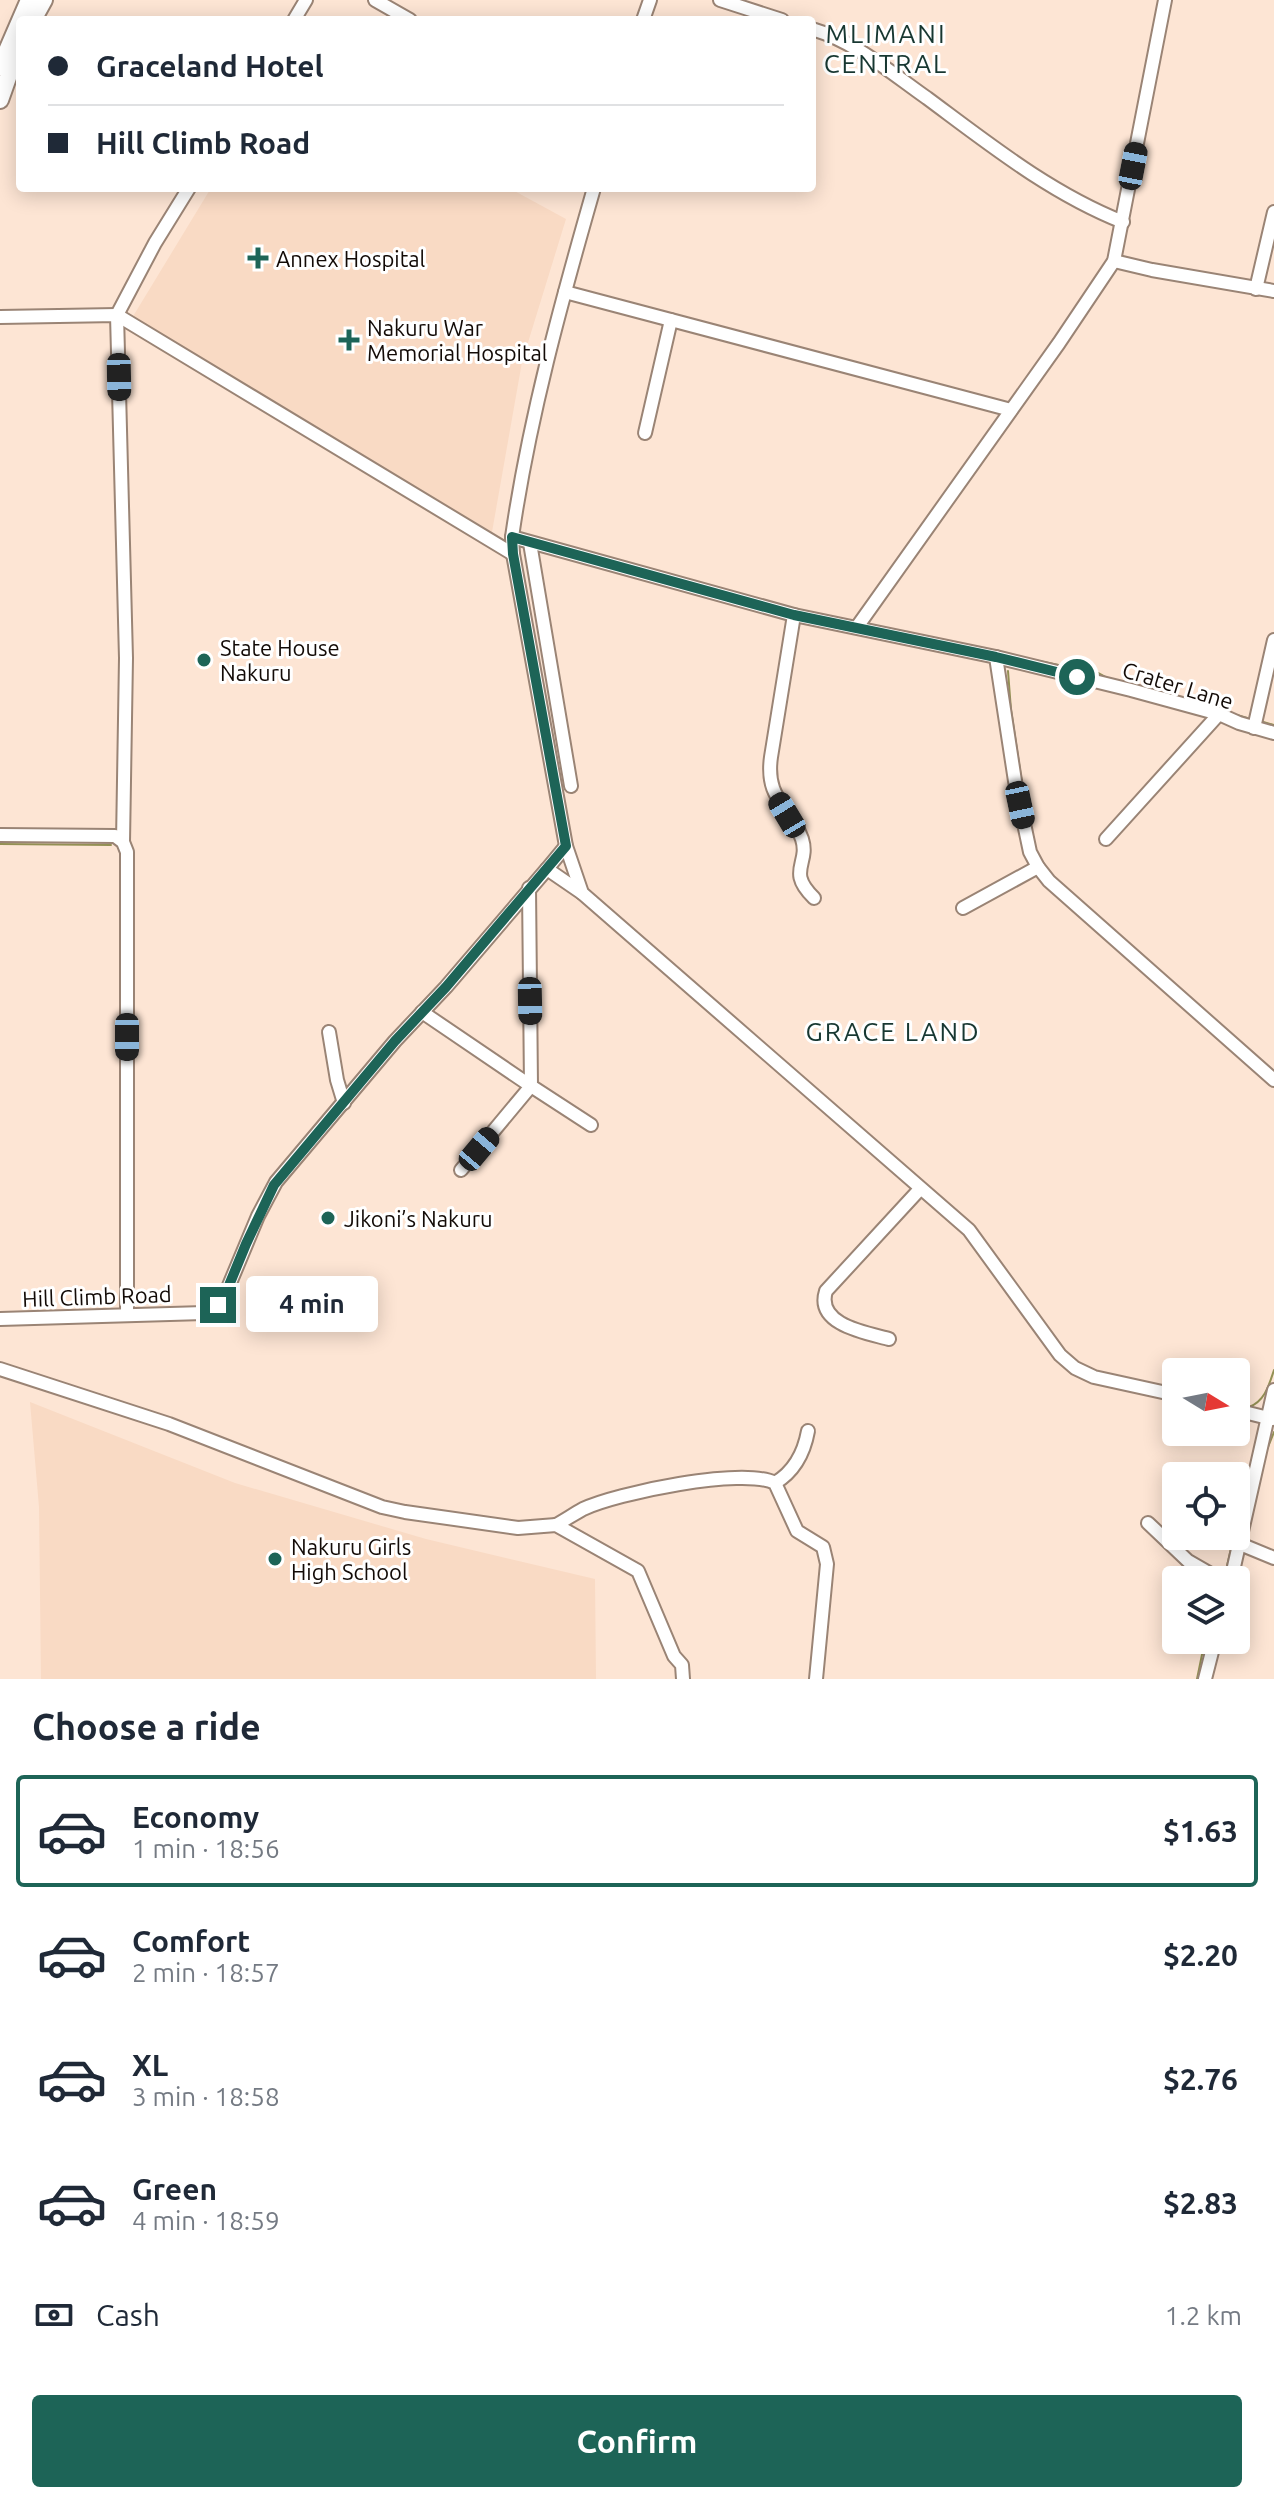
<!DOCTYPE html>
<html lang="en">
<head>
<meta charset="utf-8">
<style>
	:root { --surface:#fff; --page:#f6f6f7; --text:#1f2937; --muted:#747a83; --line:#e0e1e3; --accent:#1d6457 }
	body { margin:0; font-family:Ubuntu,sans-serif; background:var(--page); color:var(--text); height:100vh; display:flex; flex-direction:column; font-size:30px; white-space:nowrap }
	* { box-sizing:border-box; margin:0 }
	p { font-size:26px; color:var(--muted) }
	.icon { flex:none; width:44px; height:44px; fill:none; stroke:currentColor; stroke-width:2; stroke-linecap:round; stroke-linejoin:round }
	.map { position:relative; height:1679px; overflow:hidden }
	.sheet { display:flex; flex-direction:column; background:var(--surface); flex:1 }
	.sheet>* { flex:none }
	.guide { position:absolute; left:16px; top:16px; width:800px; height:176px; border-radius:8px; box-shadow:0 4px 20px #0003; display:grid; align-content:center; height:176px; padding:0 32px; background:var(--surface) }
	.needle { width:52px; rotate:100deg }
	.tools { position:absolute; left:1162px; top:1358px; display:grid; gap:16px }
	.tools a { display:grid; place-items:center; width:88px; height:88px; border-radius:8px; background:var(--surface); box-shadow:0 4px 20px #0003; font-size:40px }
	.end { position:absolute; width:36px; height:36px; margin:-18px; border:10px solid #1d6457; background:#fff; box-shadow:0 0 0 4px #fff }
	.from { border-radius:50% }
	.bubble { position:absolute; height:56px; border-radius:8px; background:var(--surface); box-shadow:0 4px 20px #0003; font-size:26px; font-weight:600; line-height:56px; text-align:center }
	.car { position:absolute; width:24px; height:48px; margin:-24px -12px; border-radius:10px; box-shadow:0 0 6px 2px #0007; background:linear-gradient(#222 24%,#8ab4d8 0 40%,#222 0 76%,#8ab4d8 0 86%,#222 0) }
	.guide b { display:flex; align-items:center; gap:28px; height:76px; font-size:30px }
	.guide b+b { border-top:2px solid var(--line) }
	.guide i { width:20px; height:20px; background:var(--text) }
	ul { padding:0; list-style:none }
	li { display:flex; align-items:center; gap:24px; height:112px; margin:0 16px 12px; padding:0 16px; border:4px solid transparent; border-radius:8px }
	li div { flex:1 }
	li b { display:block; font-size:30px }
	li em { font-style:normal; font-weight:600 }
	li.current { border-color:var(--accent) }
	li>.icon { width:72px; height:72px; stroke-width:1.5 }
	h2 { padding:0 32px; font-size:36px; line-height:96px }
	.pay { display:flex; align-items:center; gap:20px; height:88px; padding:0 32px; font-size:30px }
	.pay p { margin-inline-start:auto }
	.cta { display:flex; gap:16px; margin-top:auto; padding:16px 32px }
	.cta a { flex:1; height:92px; border-radius:8px; background:var(--accent); color:#fff; font-size:32px; font-weight:600; line-height:92px; text-align:center }
	.map>svg:first-child { display:block }
	.built { fill:#f9dac4 }
	.lines { fill:none; stroke-linecap:round; stroke-linejoin:round }
	.stream { stroke:#939054; stroke-width:2 }
	.minor-casing { stroke:#9a8475; stroke-width:16 }
	.highway-casing { stroke:#9a8475; stroke-width:20 }
	.minor { stroke:#fff; stroke-width:12 }
	.highway { stroke:#fff; stroke-width:16 }
	.route { stroke:#1d6457; stroke-width:10 }
	.poi-dot { fill:#1d6457; stroke:#fff; stroke-width:3 }
	.labels { text-anchor:middle; dominant-baseline:central; stroke-width:6; stroke-linejoin:round; paint-order:stroke }
	.poi-label { font-size:22px; fill:#120a06; stroke:#fff; text-anchor:start }
	.street-label { font-size:22px; fill:#120a06; stroke:#fff }
	.quarter-label { font-size:26px; letter-spacing:2px; fill:#173731; stroke:#fff }
</style>
</head>
<body>
<div class="map">
<svg width="1274" height="1679" viewBox="0 0 1274 1679">
	<rect width="100%" height="100%" fill="#fde5d4"/>
	<g class="built">
		<path d="M211 188H509L566 219 522 362 492 532 132 318Z"/>
		<path d="M30 1402 235 1483 426 1539 595 1579 596 1679H41L39 1507Z"/>
	</g>
	<g class="lines">
		<g class="stream">
			<path d="M1034 660 1098 673 1109 679"/>
			<path d="M1008 671 1011 710 1022 783"/>
			<path d="M1237 715 1247 718"/>
			<path d="M1260 721 1274 725"/>
			<path d="M0 844 111 845"/>
			<path d="M218 1318 223 1308"/>
			<path d="M1171 1400 1176 1401"/>
			<path d="M1249 1407C1265 1401 1269 1385 1274 1370"/>
			<path d="M1266 1452 1274 1432"/>
			<path d="M1236 1529 1239 1518"/>
			<path d="M1226 1570 1234 1536"/>
			<path d="M1197 1679 1205 1640"/>
		</g>
		<defs>
			<g id="minor">
				<path d="M375 0 410 20"/>
				<path d="M720 0 782 20"/>
				<path d="M294 20 306 0"/>
				<path d="M643 20 650 0"/>
				<path d="M812 29C856 42 890 72 927 98 989 144 1050 193 1123 222"/>
				<path d="M594 188C561 303 529 419 512 537L513 554 566 846 582 893 969 1230 1060 1355 1075 1368 1094 1377 1176 1395"/>
				<path d="M1114 261 1152 270 1274 291"/>
				<path d="M1256 289 1274 212"/>
				<path d="M565 292 1011 410"/>
				<path d="M0 317 117 315 513 554"/>
				<path d="M645 433 671 320"/>
				<path d="M512 537 794 615 996 657 1131 690 1219 714 1239 723 1274 733"/>
				<path d="M530 543 571 786"/>
				<path d="M794 615 771 757C765 800 790 805 802 839 810 864 786 871 814 898"/>
				<path d="M857 627 1059 343 1114 261 1165 0"/>
				<path d="M996 657 1015 781 1030 852 1038 867 1049 881 1274 1080"/>
				<path d="M1254 728 1274 640"/>
				<path d="M0 835 115 836 123 842 127 852V1314"/>
				<path d="M1106 839 1219 714"/>
				<path d="M123 842 126 658 117 315 155 243 189 188"/>
				<path d="M566 846 547 869 582 893"/>
				<path d="M529 888 531 1086 591 1125"/>
				<path d="M963 908 1038 867"/>
				<path d="M422 1012 531 1086 461 1170"/>
				<path d="M329 1032 337 1080 344 1103"/>
				<path d="M0 1319 204 1313 218 1305 225 1295 258 1216 276 1182 395 1041 446 987 547 869"/>
				<path d="M889 1339C867 1333 815 1325 826 1291L920 1189"/>
				<path d="M0 1369 169 1424 382 1507 405 1512 518 1528 556 1525 638 1571 674 1656 682 1665 683 1679"/>
				<path d="M1236 1410 1272 1419"/>
				<path d="M775 1483C795 1471 804 1453 808 1431"/>
				<path d="M1148 1523 1188 1561 1221 1580"/>
				<path d="M556 1525C565 1520 574 1514 583 1509 616 1493 743 1467 775 1483L797 1531 823 1547 827 1564 816 1679"/>
				<path d="M1240 1544 1274 1558"/>
				<path d="M1231 1580 1274 1390"/>
				<path d="M1205 1679 1215 1640"/>
			</g>
			<g id="highway">
				<path d="M33 20 44 0"/>
				<path d="M0 67 29 0"/>
				<path d="M0 100 16 55"/>
			</g>
		</defs>
		<use href="#minor" class="minor-casing"/>
		<use href="#highway" class="highway-casing"/>
		<use href="#minor" class="minor"/>
		<use href="#highway" class="highway"/>
	</g>
	<g class="lines">
		<path class="route" d="M218 1305 225 1295 246 1244 274 1185 395 1041 446 987 566 846 513 554 512 537 794 615 996 657 1077 677"/>
	</g>
	<g class="poi-dot">
		<path d="M254 246h8v8h8v8h-8v8h-8v-8h-8v-8h8z"/>
		<path d="M345 328h8v8h8v8h-8v8h-8v-8h-8v-8h8z"/>
		<circle cx="204" cy="660" r="8"/>
		<circle cx="328" cy="1218" r="8"/>
		<circle cx="275" cy="1559" r="8"/>
	</g>
	<g class="labels">
		<g class="poi-label">
			<text x="276" y="258">Annex Hospital</text>
			<text x="367" y="327">Nakuru War<tspan x="367" dy="25">Memorial Hospital</tspan></text>
			<text x="220" y="647">State House<tspan x="220" dy="25">Nakuru</tspan></text>
			<text x="344" y="1218">Jikoni’s Nakuru</text>
			<text x="291" y="1546">Nakuru Girls<tspan x="291" dy="25">High School</tspan></text>
		</g>
		<g class="street-label">
			<text transform="translate(1178 685) rotate(17)">Crater Lane</text>
			<text transform="translate(97 1296) rotate(-2)">Hill Climb Road</text>
		</g>
		<g class="quarter-label">
			<text x="886" y="33">MLIMANI<tspan x="886" dy="30">CENTRAL</tspan></text>
			<text x="893" y="1031">GRACE LAND</text>
		</g>
	</g>
</svg>
<div class="tools">
<a><svg class="needle" viewBox="-14 -14 28 28"><path d="M0-13l5 13h-10z" fill="#e53935"/><path d="M0 13l5-13h-10z" fill="#747a83"/></svg></a>
<a><svg class="icon" aria-label="locate" viewBox="0 0 24 24"><circle cx="12" cy="12" r="6"/><path d="M12 2v4M12 18v4M2 12h4M18 12h4"/></svg></a>
<a><svg class="icon" aria-label="layers" viewBox="0 0 24 24"><path d="M12 4l9 5-9 5-9-5zM3 14l9 5 9-5"/></svg></a>
</div>
<i class="end from" style="left:1077px;top:677px"></i>
<i class="end" style="left:218px;top:1305px"></i>
<div class="bubble" style="left:246px;top:1276px;width:132px">4 min</div>
<i class="car" style="left:1133px;top:166px;rotate:11deg"></i>
<i class="car" style="left:119px;top:377px;rotate:179deg"></i>
<i class="car" style="left:1020px;top:805px;rotate:168deg"></i>
<i class="car" style="left:787px;top:815px;rotate:329deg"></i>
<i class="car" style="left:530px;top:1001px;rotate:179deg"></i>
<i class="car" style="left:127px;top:1037px;rotate:180deg"></i>
<i class="car" style="left:479px;top:1149px;rotate:40deg"></i>
<div class="guide">
<b><i class="from"></i>Graceland Hotel</b>
<b><i></i>Hill Climb Road</b>
</div>
</div>
<section class="sheet">
<h2>Choose a ride</h2>
<ul>
<li class="current"><svg class="icon" aria-label="car" viewBox="0 0 24 24"><path d="M5 17H2v-5l4-1 3-4h7l3 4 3 1v5h-3M9 17h6M6 11h13"/><circle cx="7" cy="17" r="2"/><circle cx="17" cy="17" r="2"/></svg><div><b>Economy</b><p>1 min · 18:56</p></div><em>$1.63</em></li>
<li><svg class="icon" aria-label="car" viewBox="0 0 24 24"><path d="M5 17H2v-5l4-1 3-4h7l3 4 3 1v5h-3M9 17h6M6 11h13"/><circle cx="7" cy="17" r="2"/><circle cx="17" cy="17" r="2"/></svg><div><b>Comfort</b><p>2 min · 18:57</p></div><em>$2.20</em></li>
<li><svg class="icon" aria-label="car" viewBox="0 0 24 24"><path d="M5 17H2v-5l4-1 3-4h7l3 4 3 1v5h-3M9 17h6M6 11h13"/><circle cx="7" cy="17" r="2"/><circle cx="17" cy="17" r="2"/></svg><div><b>XL</b><p>3 min · 18:58</p></div><em>$2.76</em></li>
<li><svg class="icon" aria-label="car" viewBox="0 0 24 24"><path d="M5 17H2v-5l4-1 3-4h7l3 4 3 1v5h-3M9 17h6M6 11h13"/><circle cx="7" cy="17" r="2"/><circle cx="17" cy="17" r="2"/></svg><div><b>Green</b><p>4 min · 18:59</p></div><em>$2.83</em></li>
</ul>
<div class="pay"><svg class="icon" aria-label="cash" viewBox="0 0 24 24"><path d="M3 7h18v10H3z"/><circle cx="12" cy="12" r="2"/></svg>Cash<p>1.2 km</p></div>
<div class="cta"><a>Confirm</a></div>
</section>
</body>
</html>
